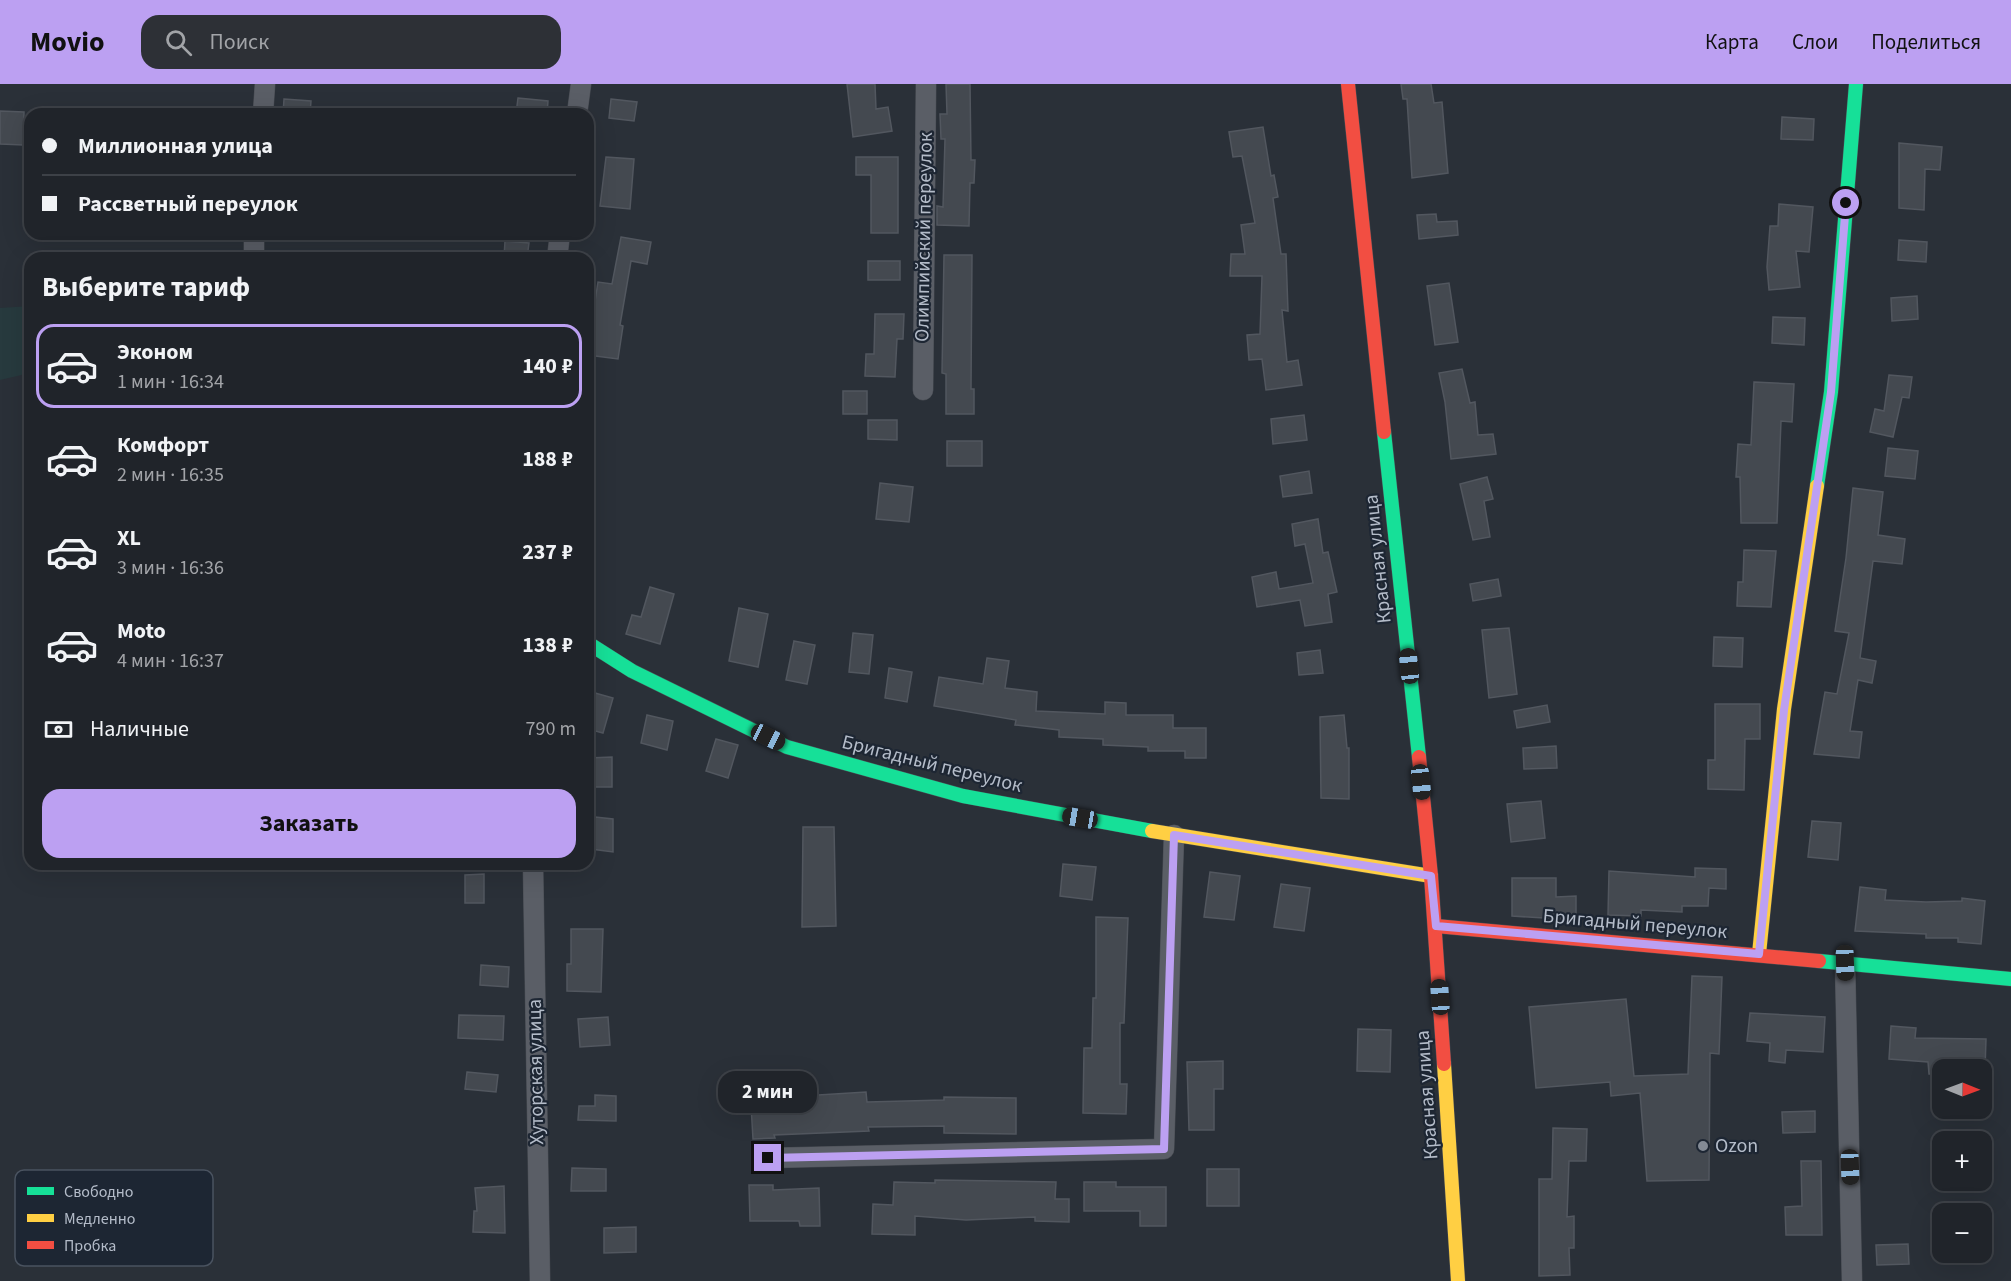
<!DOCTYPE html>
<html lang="ru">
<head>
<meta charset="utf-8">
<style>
	:root { --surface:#20242a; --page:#2d3036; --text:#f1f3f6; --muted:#a2a4a8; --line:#3d4147; --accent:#bca0f2 }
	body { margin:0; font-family:"Source Sans 3",sans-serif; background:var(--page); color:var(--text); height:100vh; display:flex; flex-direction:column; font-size:22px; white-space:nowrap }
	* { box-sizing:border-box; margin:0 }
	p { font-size:20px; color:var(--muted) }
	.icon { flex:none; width:33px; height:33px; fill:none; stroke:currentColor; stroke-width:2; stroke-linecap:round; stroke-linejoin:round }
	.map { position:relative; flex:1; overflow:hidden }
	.details { position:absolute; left:24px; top:168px; width:570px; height:618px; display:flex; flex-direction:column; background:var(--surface); border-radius:18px; box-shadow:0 6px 24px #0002,0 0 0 2px var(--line) }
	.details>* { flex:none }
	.banner { position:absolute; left:24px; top:24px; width:570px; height:132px; border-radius:18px; box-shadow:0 6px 24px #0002,0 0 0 2px var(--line); display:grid; align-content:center; height:132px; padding:0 18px; background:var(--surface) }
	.needle { width:39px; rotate:91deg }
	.fabs { position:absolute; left:1932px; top:975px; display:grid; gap:12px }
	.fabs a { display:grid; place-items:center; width:60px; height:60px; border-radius:12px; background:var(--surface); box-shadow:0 6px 24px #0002,0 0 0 2px var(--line); font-size:30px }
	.end { position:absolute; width:27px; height:27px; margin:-14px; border:8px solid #bca0f2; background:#111; box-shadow:0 0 0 3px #111 }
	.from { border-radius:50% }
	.bubble { position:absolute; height:42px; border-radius:18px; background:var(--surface); box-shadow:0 6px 24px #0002,0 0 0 2px var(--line); font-size:20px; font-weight:700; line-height:42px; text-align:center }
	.car { position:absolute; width:18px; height:36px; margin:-18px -9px; border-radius:8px; box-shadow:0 0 4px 2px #0007; background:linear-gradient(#222 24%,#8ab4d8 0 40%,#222 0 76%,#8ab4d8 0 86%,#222 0) }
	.banner b { display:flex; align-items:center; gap:21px; height:57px; font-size:22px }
	.banner b+b { border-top:2px solid var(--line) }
	.banner i { width:15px; height:15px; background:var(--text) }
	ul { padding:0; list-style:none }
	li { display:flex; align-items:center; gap:18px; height:84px; margin:0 12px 9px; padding:0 6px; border:3px solid transparent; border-radius:18px }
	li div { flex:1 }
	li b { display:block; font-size:22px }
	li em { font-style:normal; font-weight:700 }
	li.on { border-color:var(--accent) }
	li>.icon { width:54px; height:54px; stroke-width:1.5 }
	h2 { padding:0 18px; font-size:27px; line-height:72px }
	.pay { display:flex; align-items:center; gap:15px; height:66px; padding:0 18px; font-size:22px }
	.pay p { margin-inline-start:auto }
	.cta { display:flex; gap:12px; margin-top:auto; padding:12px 18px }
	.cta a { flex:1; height:69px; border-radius:18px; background:var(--accent); color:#111; font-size:24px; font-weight:700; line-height:69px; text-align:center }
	header { display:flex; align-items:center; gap:36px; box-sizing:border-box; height:84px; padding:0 30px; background:var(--accent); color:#111 }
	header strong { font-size:28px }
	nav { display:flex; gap:33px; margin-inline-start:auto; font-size:21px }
	.search { width:420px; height:54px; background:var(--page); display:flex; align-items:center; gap:15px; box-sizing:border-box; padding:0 21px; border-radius:18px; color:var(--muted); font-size:22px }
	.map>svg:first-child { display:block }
	.green { fill:#273a3e }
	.building { fill:#444950; stroke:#52575f; stroke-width:1.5 }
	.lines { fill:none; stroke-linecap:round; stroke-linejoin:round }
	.street-casing { stroke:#484c53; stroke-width:21 }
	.fast-casing { stroke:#484c53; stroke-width:15 }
	.slow-casing { stroke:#484c53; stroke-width:15 }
	.jam-casing { stroke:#484c53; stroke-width:15 }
	.street { stroke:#5a5e66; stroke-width:20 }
	.fast { stroke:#16e098; stroke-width:14 }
	.slow { stroke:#ffcf43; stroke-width:14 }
	.jam { stroke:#f24e42; stroke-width:14 }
	.route { stroke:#bca0f2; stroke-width:8 }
	.poi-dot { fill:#848b96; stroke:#1d2633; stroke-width:2 }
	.labels { text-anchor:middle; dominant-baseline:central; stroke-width:4.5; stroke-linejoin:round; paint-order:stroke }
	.street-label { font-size:20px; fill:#b4bcc9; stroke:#1d2633 }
	.poi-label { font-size:20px; fill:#b4bcc9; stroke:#1d2633; text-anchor:start }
	.key { fill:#1d2633; stroke:#4a5360; stroke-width:1.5 }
	.key-label { font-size:16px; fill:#b4bcc9 }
</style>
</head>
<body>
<header>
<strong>Movio</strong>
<div class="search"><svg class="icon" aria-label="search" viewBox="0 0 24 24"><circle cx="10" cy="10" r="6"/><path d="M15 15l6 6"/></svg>Поиск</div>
<nav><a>Карта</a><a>Слои</a><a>Поделиться</a></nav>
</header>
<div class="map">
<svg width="2011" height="1197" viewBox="0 0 2011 1197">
	<rect width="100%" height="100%" fill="#2a3038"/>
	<path class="green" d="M30 222V289L0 296V224Z"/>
	<g class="building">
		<path d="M847 0H875L876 25 888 23 892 47 853 53Z"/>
		<path d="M946 0H970L971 76H975L974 99H970L969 142 937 141V122L943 123 945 55H941L940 30H947Z"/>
		<path d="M1401 0H1431L1434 19 1442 18 1448 89 1412 94 1407 15H1403Z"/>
		<path d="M518 14 548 17 547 30H516Z"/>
		<path d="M284 15 311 17 310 30H283Z"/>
		<path d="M611 15 637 18 634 37 609 34Z"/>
		<path d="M0 27 24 28 23 61 0 60Z"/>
		<path d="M1782 33 1814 35 1813 56 1781 55Z"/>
		<path d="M1263 43 1271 92 1274 91 1278 113 1273 114 1281 170H1286L1288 227 1282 226 1287 278 1298 276 1302 301 1266 306 1262 275 1249 276 1247 251 1260 250 1262 192H1230L1231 170H1245L1241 141 1255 139 1242 72 1233 73 1229 48Z"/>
		<path d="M1899 59 1942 63 1940 86 1925 85 1924 126 1899 124Z"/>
		<path d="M606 73 634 75 630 125 600 122Z"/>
		<path d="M856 73H898V149H871V91H856Z"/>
		<path d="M1779 120 1813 123 1809 168 1796 167 1800 203 1769 206 1767 183 1770 142H1778Z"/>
		<path d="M1436 130 1437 138 1457 137 1458 151 1419 155 1417 131Z"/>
		<path d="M621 153 651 158 647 180 631 177 620 241 623 242 618 275 588 271V236L592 237 598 198 612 200Z"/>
		<path d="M1899 156 1927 158 1926 178 1898 176Z"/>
		<path d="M505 157 529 159 527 174H504Z"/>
		<path d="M944 171H972L971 305H974V330H946V290L942 289Z"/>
		<rect x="868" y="177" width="32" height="19"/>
		<path d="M1449 199 1458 258 1435 261 1427 202Z"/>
		<path d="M1917 212 1918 235 1892 237 1891 214Z"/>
		<path d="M875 230H904L903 255H897L895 293 865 292 866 270H874Z"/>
		<path d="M1773 233 1805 234 1804 261 1772 259Z"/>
		<path d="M1462 285 1470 319 1475 318 1478 351 1493 350 1496 370 1451 375 1445 318 1439 289Z"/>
		<path d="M1889 291 1912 293 1909 314 1902 313 1893 353 1870 348 1875 325 1884 327Z"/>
		<path d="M1754 298 1794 300 1792 338 1781 337 1777 439H1741L1740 393H1736L1738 360 1751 361Z"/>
		<rect x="843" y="307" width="24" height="23"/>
		<path d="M1304 331 1307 356 1273 360 1271 335Z"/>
		<path d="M868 336H897V356L868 355Z"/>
		<rect x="947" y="357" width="35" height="25"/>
		<path d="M1888 364 1918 367 1915 395 1885 392Z"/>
		<path d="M1309 387 1312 409 1283 413 1280 392Z"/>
		<path d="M1487 393 1493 415 1484 417 1490 453 1473 456 1460 400Z"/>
		<path d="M880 399 913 403 909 438 876 435Z"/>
		<path d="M1853 404 1883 408 1878 451 1905 455 1902 480 1873 477 1860 574 1876 577 1872 599 1858 596 1850 647 1862 648 1859 674 1814 670 1825 608 1837 610 1849 549 1835 547 1846 474Z"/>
		<path d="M1318 435 1323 469 1328 468 1337 508 1328 510 1332 538 1305 542 1300 516 1257 523 1252 493 1276 488 1279 505 1313 499 1305 460 1295 462 1292 440Z"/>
		<path d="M1744 466 1776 467 1771 523 1737 522 1738 498H1743Z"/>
		<path d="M1498 495 1501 512 1473 517 1470 500Z"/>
		<path d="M650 503 674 510 660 560 626 550 632 531 641 533Z"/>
		<path d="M739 524 768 530 758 583 729 577Z"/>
		<path d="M1509 544 1517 610 1489 614 1482 546Z"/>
		<path d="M853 549 873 551 869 590 849 588Z"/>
		<path d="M1714 553 1743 554 1742 583 1713 582Z"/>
		<path d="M794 557 815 561 807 600 786 596Z"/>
		<path d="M1320 566 1323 589 1299 591 1297 569Z"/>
		<path d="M987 574 1009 577 1005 604 1037 608 1036 627 1105 630V618L1126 619V631H1173V644H1206V674H1185V667H1148V663L1103 661V655L1059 653V646L1015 641 1016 636 934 622 939 593 983 600Z"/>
		<path d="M889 584 912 588 907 618 885 614Z"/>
		<path d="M588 607 613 614 603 649 588 645Z"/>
		<path d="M1715 620H1760V655H1745L1744 706 1708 705V676H1715Z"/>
		<path d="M1547 621 1550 638 1517 644 1514 627Z"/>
		<path d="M647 631 673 637 667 666 641 659Z"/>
		<path d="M1344 631 1347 664H1349V715L1321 714 1320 633Z"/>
		<path d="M716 655 738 661 728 694 706 687Z"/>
		<path d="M1556 662 1557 684 1524 685 1523 664Z"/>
		<path d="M612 673V703H588V674Z"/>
		<path d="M1541 717 1545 754 1511 758 1507 720Z"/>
		<path d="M595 733 613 735V768L591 765Z"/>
		<path d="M1812 737 1841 739 1838 776 1808 773Z"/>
		<path d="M803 743H834L836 842 802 843Z"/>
		<path d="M1063 780 1096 783 1092 816 1060 812Z"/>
		<path d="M1695 784 1726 785V805L1709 804 1708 822H1682V828L1641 826V832L1608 831 1609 787 1695 793Z"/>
		<path d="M1210 788 1240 792 1234 836 1204 833Z"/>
		<path d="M484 790V819H465V791Z"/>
		<path d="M1512 794H1556V813L1576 812V836L1512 832Z"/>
		<path d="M1281 800 1310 804 1304 847 1274 843Z"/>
		<path d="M1860 803 1886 806 1885 816 1926 818 1962 817V814L1985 817 1981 860 1958 858V854H1926V850L1855 847Z"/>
		<path d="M1096 833 1128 834 1124 939H1120V1000H1127L1126 1030 1083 1029 1084 964H1092L1093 914H1096Z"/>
		<path d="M571 845H603L601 908 567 907V880H571Z"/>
		<path d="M481 881 509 883 508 903 480 901Z"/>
		<path d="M1692 892 1722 893 1719 970 1710 969 1709 1096 1647 1097 1640 1009 1611 1012 1610 998 1536 1004 1529 923 1626 915 1634 992 1688 990Z"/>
		<path d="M1750 929 1825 933 1823 968 1786 966 1785 979 1769 977 1770 959 1747 957Z"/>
		<path d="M459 931 504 932 503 956 458 954Z"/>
		<path d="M608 933 610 961 580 963 578 935Z"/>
		<path d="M1891 942 1916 944 1915 954 1986 955 1985 986H1942V990H1929L1928 978 1889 975Z"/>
		<path d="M1358 945 1391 946 1390 988 1357 987Z"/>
		<path d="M1223 977V1005H1214V1046H1189L1187 978Z"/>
		<path d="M467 988 498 991 496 1008 465 1005Z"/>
		<path d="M772 1003V1009L818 1007V1011L866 1008 867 1018 944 1016V1013L1016 1014V1050L944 1049V1042L868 1043 869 1047 774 1051 775 1054 753 1055 750 1004Z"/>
		<path d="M595 1011 616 1012V1037L578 1036 579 1022H595Z"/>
		<path d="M1815 1027V1048L1783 1049 1782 1028Z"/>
		<path d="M1553 1044 1587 1045 1586 1077H1569L1567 1133 1574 1132V1164H1569L1570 1191 1539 1192V1095H1552Z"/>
		<path d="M1801 1077H1821L1822 1151H1786L1785 1123 1802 1122Z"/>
		<path d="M572 1084 606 1085V1107H571Z"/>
		<rect x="1207" y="1085" width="32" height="37"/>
		<path d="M935 1096 1056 1098 1055 1115H1069V1138L1035 1137V1133L966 1136 915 1132V1151L872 1150 873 1120 893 1121 894 1098 935 1099Z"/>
		<path d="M1084 1098H1116V1103H1166V1142H1140V1127H1084Z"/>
		<path d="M749 1101H773V1106L819 1104 820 1142H800L799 1137H750Z"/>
		<path d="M504 1102 505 1149 473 1148 474 1127H477L475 1104Z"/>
		<path d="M636 1143V1168L604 1169V1144Z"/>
		<path d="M1908 1160 1909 1180 1877 1181 1876 1161Z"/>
	</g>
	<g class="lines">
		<defs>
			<g id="street">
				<path d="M263 30 265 0"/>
				<path d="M577 30 581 0"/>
				<path d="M254 174V150"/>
				<path d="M557 174 560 150"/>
				<path d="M923 306 926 0"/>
				<path d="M533 780 540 1197"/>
				<path d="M1845 879 1852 1197"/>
				<path d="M768 1074 1164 1065 1174 751"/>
			</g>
			<g id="fast">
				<path d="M1384 348 1419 673"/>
				<path d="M1817 402 1831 308 1856 0"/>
				<path d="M588 559 632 587 787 663 963 712 1152 747"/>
				<path d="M1819 877 2011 895"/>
			</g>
			<g id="slow">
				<path d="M1152 747 1431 792"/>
				<path d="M1759 870 1784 625 1817 402"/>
				<path d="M1444 980 1458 1197"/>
			</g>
			<g id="jam">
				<path d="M1348 0 1384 348"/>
				<path d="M1419 673 1431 792 1444 980"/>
				<path d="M1436 842 1819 877"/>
			</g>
		</defs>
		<use href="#street" class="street-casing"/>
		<use href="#fast" class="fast-casing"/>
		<use href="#slow" class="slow-casing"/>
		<use href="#jam" class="jam-casing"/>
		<use href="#street" class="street"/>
		<use href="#fast" class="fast"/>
		<use href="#slow" class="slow"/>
		<use href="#jam" class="jam"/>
	</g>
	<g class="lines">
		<path class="route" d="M768 1074 1164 1065 1174 751 1431 792 1436 842 1759 870 1784 626 1831 308 1846 119"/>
	</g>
	<circle class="poi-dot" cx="1703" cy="1062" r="6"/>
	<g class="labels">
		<g class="street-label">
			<text transform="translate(924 153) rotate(-89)">Олимпийский переулок</text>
			<text transform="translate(1378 475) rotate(-96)">Красная улица</text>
			<text transform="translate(932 680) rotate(14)">Бригадный переулок</text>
			<text transform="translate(1635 840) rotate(5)">Бригадный переулок</text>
			<text transform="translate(536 988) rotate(-91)">Хуторская улица</text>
			<text transform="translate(1427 1011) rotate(-94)">Красная улица</text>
		</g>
		<g class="poi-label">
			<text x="1715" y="1062">Ozon</text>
		</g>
	</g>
	<rect x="15" y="1086" width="198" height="96" rx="9" class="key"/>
	<rect x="27" y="1103" width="27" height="8" fill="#16e098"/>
	<rect x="27" y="1130" width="27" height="8" fill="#ffcf43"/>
	<rect x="27" y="1157" width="27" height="8" fill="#f24e42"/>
	<g class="key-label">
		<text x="64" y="1113">Свободно</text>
		<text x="64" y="1140">Медленно</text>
		<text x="64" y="1167">Пробка</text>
	</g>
</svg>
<div class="fabs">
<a><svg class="needle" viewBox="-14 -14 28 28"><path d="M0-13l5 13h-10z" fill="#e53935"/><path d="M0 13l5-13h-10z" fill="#a2a4a8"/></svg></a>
<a>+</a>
<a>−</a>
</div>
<i class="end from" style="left:1846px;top:119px"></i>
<i class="end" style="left:768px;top:1074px"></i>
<div class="bubble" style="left:718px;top:987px;width:99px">2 мин</div>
<i class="car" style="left:1409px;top:582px;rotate:354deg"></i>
<i class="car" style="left:768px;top:653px;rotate:116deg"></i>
<i class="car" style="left:1421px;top:698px;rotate:174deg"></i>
<i class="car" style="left:1080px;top:734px;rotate:280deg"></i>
<i class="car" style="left:1845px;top:879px;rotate:178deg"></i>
<i class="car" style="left:1440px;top:913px;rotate:356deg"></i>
<i class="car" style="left:1850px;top:1083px;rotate:178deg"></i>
<div class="banner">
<b><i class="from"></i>Миллионная улица</b>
<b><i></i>Рассветный переулок</b>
</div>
<section class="details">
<h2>Выберите тариф</h2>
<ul>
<li class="on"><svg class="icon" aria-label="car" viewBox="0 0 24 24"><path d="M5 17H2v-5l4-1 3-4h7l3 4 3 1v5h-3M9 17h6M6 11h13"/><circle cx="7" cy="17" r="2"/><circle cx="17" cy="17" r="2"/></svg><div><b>Эконом</b><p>1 мин · 16:34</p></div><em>140 ₽</em></li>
<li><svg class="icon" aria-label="car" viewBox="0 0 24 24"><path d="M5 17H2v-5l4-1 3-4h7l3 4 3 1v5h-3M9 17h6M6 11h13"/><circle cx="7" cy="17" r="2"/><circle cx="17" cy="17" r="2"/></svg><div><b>Комфорт</b><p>2 мин · 16:35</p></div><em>188 ₽</em></li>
<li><svg class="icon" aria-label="car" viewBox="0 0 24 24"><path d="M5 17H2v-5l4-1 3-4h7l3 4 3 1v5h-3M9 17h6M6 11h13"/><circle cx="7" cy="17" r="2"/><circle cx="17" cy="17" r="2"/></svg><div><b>XL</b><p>3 мин · 16:36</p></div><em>237 ₽</em></li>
<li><svg class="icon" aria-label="car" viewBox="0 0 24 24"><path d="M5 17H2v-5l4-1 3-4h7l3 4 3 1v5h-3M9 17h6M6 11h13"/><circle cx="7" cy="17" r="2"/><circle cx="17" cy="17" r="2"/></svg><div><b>Moto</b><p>4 мин · 16:37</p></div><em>138 ₽</em></li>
</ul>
<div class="pay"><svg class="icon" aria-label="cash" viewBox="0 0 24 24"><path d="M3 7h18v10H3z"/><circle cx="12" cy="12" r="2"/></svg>Наличные<p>790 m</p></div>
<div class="cta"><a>Заказать</a></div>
</section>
</div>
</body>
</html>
